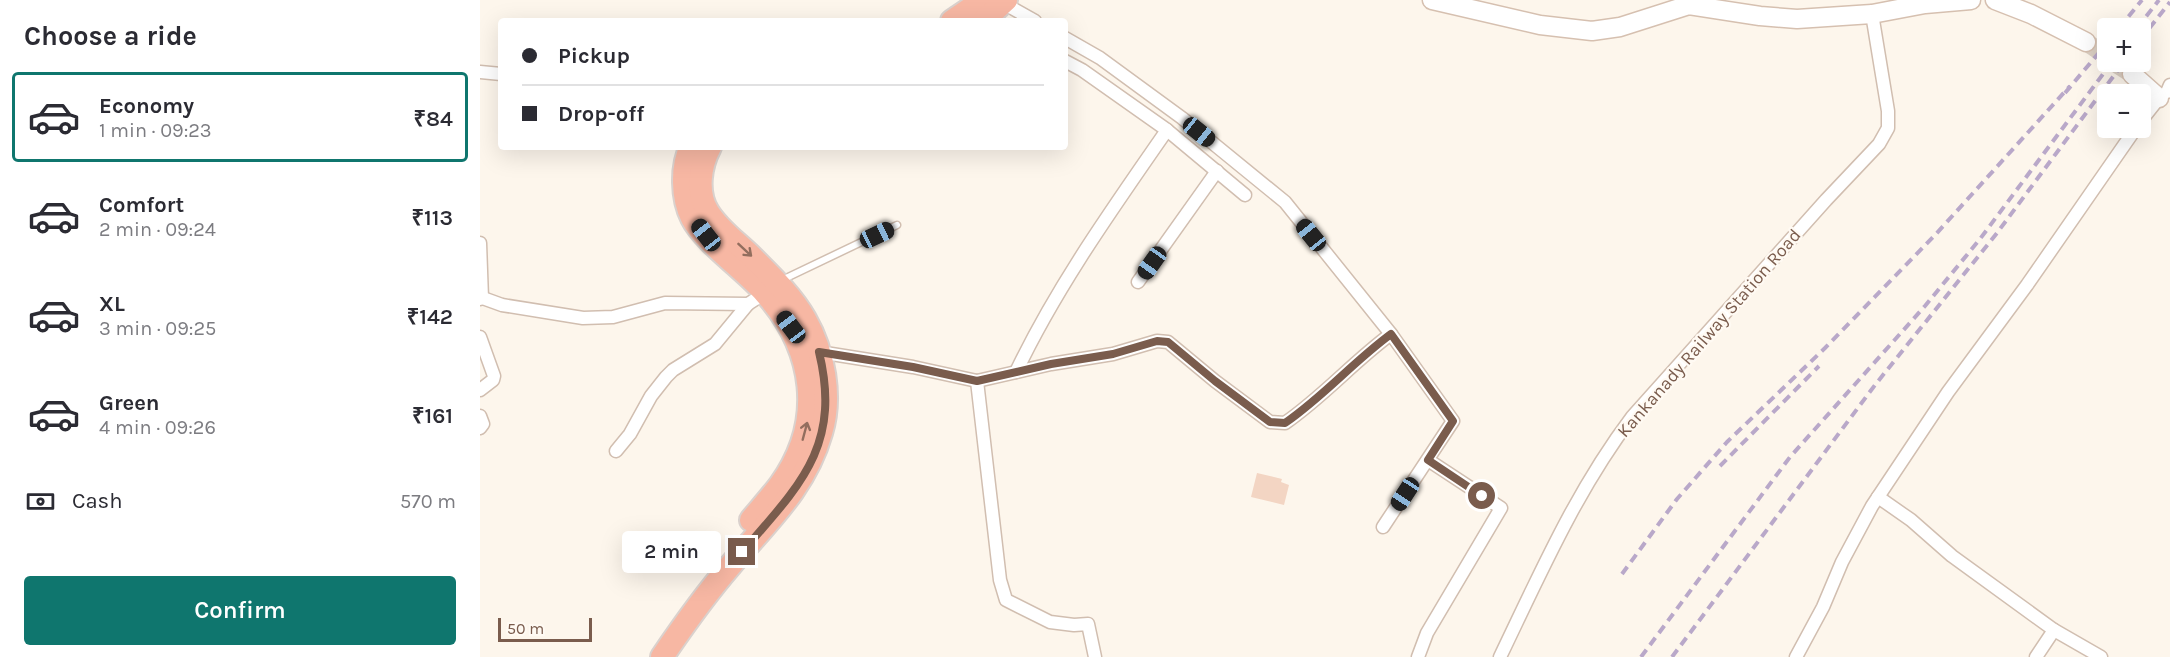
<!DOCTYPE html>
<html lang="en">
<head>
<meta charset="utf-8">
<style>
	:root { --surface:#fff; --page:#f2f2f3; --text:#2b2b33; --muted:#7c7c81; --line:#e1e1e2; --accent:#0f766e }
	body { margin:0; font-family:Karla,sans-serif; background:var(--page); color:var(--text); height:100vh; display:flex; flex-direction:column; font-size:22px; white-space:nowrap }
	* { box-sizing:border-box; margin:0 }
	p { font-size:20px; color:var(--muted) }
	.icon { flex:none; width:33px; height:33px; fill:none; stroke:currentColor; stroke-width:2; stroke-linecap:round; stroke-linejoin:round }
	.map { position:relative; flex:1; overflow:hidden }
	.drawer { display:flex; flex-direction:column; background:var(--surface); width:480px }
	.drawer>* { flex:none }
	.banner { position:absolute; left:18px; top:18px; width:570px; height:132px; border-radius:6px; box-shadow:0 6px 24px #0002; display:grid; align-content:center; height:132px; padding:0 24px; background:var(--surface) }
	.controls { position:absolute; left:1617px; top:18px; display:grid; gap:12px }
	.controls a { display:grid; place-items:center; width:54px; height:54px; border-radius:6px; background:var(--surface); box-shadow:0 6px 24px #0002; font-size:30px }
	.scale { position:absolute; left:18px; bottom:15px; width:94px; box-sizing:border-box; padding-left:6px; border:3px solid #7a5c4d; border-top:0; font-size:16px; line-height:21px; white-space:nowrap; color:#7a5c4d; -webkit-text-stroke:4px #fffaf3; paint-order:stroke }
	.end { position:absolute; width:27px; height:27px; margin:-14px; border:8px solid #7a5c4d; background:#fff; box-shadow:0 0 0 3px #fff }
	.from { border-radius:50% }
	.bubble { position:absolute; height:42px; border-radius:6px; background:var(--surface); box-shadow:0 6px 24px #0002; font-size:20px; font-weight:600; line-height:42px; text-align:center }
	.car { position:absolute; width:18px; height:36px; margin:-18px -9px; border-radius:8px; box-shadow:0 0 4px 2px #0007; background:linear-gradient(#222 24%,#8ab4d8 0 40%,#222 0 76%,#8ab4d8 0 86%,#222 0) }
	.banner b { display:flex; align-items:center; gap:21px; height:57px; font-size:22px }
	.banner b+b { border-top:2px solid var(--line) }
	.banner i { width:15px; height:15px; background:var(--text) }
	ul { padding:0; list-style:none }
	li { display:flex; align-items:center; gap:18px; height:90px; margin:0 12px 9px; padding:0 12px; border:3px solid transparent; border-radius:6px }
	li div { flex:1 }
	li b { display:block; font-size:22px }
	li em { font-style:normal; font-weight:600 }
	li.selected { border-color:var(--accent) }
	li>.icon { width:54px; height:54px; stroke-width:1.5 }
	h2 { padding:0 24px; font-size:27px; line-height:72px }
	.pay { display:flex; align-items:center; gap:15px; height:66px; padding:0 24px; font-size:22px }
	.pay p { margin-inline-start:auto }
	.primary-button { display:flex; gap:12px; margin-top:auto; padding:12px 24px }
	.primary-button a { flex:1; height:69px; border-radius:6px; background:var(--accent); color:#fff; font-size:24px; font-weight:600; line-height:69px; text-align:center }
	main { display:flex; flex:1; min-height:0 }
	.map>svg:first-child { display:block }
	.building { fill:#f3d5c3 }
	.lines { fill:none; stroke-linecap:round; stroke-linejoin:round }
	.secondary-tunnel { stroke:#dcd0c4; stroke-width:18; stroke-dasharray:18 9; stroke-linecap:butt }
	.lane-casing { stroke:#d1beb0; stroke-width:9 }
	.street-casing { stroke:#d1beb0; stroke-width:15 }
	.secondary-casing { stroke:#d6c0b0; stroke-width:21 }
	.highway-casing { stroke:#dad1cd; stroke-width:26 }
	.lane { stroke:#fff; stroke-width:6 }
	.street { stroke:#fff; stroke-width:12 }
	.secondary { stroke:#fff; stroke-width:18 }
	.highway { stroke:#f7b7a3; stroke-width:22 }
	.rail { stroke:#b9a8c9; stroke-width:4; stroke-dasharray:9 6; stroke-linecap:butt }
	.oneway { stroke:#936e5e }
	.route { stroke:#7a5c4d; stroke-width:8 }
	.labels { text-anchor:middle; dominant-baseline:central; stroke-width:4.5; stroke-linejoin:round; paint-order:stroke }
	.street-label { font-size:18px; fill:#7a5c4d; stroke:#fffaf3 }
</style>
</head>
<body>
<main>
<section class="drawer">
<h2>Choose a ride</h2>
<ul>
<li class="selected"><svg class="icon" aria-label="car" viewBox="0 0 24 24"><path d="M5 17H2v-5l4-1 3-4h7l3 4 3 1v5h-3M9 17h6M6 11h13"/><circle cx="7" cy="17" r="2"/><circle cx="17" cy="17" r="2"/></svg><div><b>Economy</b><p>1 min · 09:23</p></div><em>₹84</em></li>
<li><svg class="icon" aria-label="car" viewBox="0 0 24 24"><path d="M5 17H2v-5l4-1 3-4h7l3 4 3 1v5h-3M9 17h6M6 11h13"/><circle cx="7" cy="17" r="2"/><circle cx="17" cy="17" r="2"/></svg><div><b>Comfort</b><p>2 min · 09:24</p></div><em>₹113</em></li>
<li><svg class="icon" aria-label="car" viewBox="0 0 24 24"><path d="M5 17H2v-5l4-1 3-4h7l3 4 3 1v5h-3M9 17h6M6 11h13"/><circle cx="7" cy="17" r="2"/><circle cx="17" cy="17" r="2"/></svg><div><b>XL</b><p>3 min · 09:25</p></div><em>₹142</em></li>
<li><svg class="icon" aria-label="car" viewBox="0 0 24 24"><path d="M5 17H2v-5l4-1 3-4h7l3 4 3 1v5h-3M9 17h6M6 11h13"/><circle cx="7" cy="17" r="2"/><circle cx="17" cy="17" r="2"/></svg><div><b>Green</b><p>4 min · 09:26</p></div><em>₹161</em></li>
</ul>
<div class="pay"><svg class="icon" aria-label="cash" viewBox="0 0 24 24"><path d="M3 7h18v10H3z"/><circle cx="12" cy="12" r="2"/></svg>Cash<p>570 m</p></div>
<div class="primary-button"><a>Confirm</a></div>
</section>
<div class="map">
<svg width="1690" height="657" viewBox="0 0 1690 657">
	<rect width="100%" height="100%" fill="#fdf6ec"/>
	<path class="building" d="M777 473 802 479 801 482 809 485 804 505 771 497Z"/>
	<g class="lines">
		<g class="secondary-tunnel">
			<path d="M1606 42 1628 57"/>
			<path d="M1633 62 1652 74"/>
		</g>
		<defs>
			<path id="lane" d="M302 280 417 225"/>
			<g id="street">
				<path d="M523 3 555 21"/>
				<path d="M585 38 620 58 702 118 805 202 911 334 973 421 903 527"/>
				<path d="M0 72 21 74"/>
				<path d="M1687 92 1690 85"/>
				<path d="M1660 122 1679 98"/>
				<path d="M687 130 765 195"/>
				<path d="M0 243 2 298 0 299"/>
				<path d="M658 282 737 171"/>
				<path d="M0 297 22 305 103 318 133 317 185 303 268 304 285 293"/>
				<path d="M0 337 14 376 13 380 0 390"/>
				<path d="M339 352 433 367 497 381 571 364 633 354 677 341 688 342 735 381 790 422 805 423C844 396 873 362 911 334"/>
				<path d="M536 372C577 286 633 208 687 130L602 70 585 61"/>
				<path d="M497 381 520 580 526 600 570 622 594 625 608 624 615 657"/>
				<path d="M0 416 3 424 0 428"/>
				<path d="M136 451 150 434 171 396 186 377 193 370 235 344 268 304"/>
				<path d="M1398 497 1431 520 1472 556 1574 630 1621 657"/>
				<path d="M938 657 947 633 1021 508 948 460"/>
				<path d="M1020 657C1060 574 1096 491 1152 417L1346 200 1399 144 1408 128V111L1392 14"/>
				<path d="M1316 657 1343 607 1362 562 1392 506 1468 392 1547 285 1656 128"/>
				<path d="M1556 657 1574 630"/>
			</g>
			<g id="secondary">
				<path d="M952 0 1060 25 1112 31 1140 27 1209 5 1280 16 1317 19 1392 14 1445 4 1491 0"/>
				<path d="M1515 0 1551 14 1606 42"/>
				<path d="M1652 74 1679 98"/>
			</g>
			<g id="highway">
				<path d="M472 21 503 0"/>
				<path d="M503 21 526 0"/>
				<path d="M211 147C201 167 202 198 212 218 224 242 266 271 285 293 335 349 346 421 300 485 291 497 281 508 271 520"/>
				<path d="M182 657C203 626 225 595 250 566 286 523 325 489 341 433 352 397 344 352 325 319 312 296 291 276 272 257 258 243 239 230 228 212 216 193 220 166 230 147"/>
			</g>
		</defs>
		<use href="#lane" class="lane-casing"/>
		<use href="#street" class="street-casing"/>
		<use href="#secondary" class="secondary-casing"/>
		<use href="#highway" class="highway-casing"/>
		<use href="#lane" class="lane"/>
		<use href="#street" class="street"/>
		<use href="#secondary" class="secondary"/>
		<use href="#highway" class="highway"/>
		<g class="rail">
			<path d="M1639 28 1662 0"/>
			<path d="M1657 28 1679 0"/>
			<path d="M1660 40 1690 2"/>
			<path d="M1585 93 1628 42"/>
			<path d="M1240 466 1339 366"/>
			<path d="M1142 574 1197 499 1247 442 1345 348 1456 234 1590 86"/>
			<path d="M1161 657 1310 457 1445 306 1500 239 1632 62"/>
			<path d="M1192 657 1395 385 1517 233 1644 62"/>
		</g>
	</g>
	<defs><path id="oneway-shaft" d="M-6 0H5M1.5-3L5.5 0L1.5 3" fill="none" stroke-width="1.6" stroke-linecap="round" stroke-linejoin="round" transform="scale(1.5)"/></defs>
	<g class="oneway">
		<use href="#oneway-shaft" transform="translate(265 250) rotate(43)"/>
		<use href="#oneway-shaft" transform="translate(325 431) rotate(-75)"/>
	</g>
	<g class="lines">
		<path class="route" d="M262 552C319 486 362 447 339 352L433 367 497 381 571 364 633 354 677 341 688 342 735 381 790 422 805 423C844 396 873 362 911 334L973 421 948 460 1002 496"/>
	</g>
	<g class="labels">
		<g class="street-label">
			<text transform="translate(1229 333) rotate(-49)">Kankanady Railway Station Road</text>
		</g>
	</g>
</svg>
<div class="controls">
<a>+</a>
<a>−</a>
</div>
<div class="scale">50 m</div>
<i class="end from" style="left:1002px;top:496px"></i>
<i class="end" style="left:262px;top:552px"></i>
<div class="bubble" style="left:142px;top:531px;width:99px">2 min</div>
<i class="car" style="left:719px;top:132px;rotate:129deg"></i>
<i class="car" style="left:226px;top:235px;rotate:322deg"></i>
<i class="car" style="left:397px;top:235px;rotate:65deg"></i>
<i class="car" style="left:831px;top:235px;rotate:321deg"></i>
<i class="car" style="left:672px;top:263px;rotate:215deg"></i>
<i class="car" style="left:311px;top:327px;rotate:323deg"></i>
<i class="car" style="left:925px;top:494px;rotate:213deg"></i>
<div class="banner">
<b><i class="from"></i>Pickup</b>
<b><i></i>Drop-off</b>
</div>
</div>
</main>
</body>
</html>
